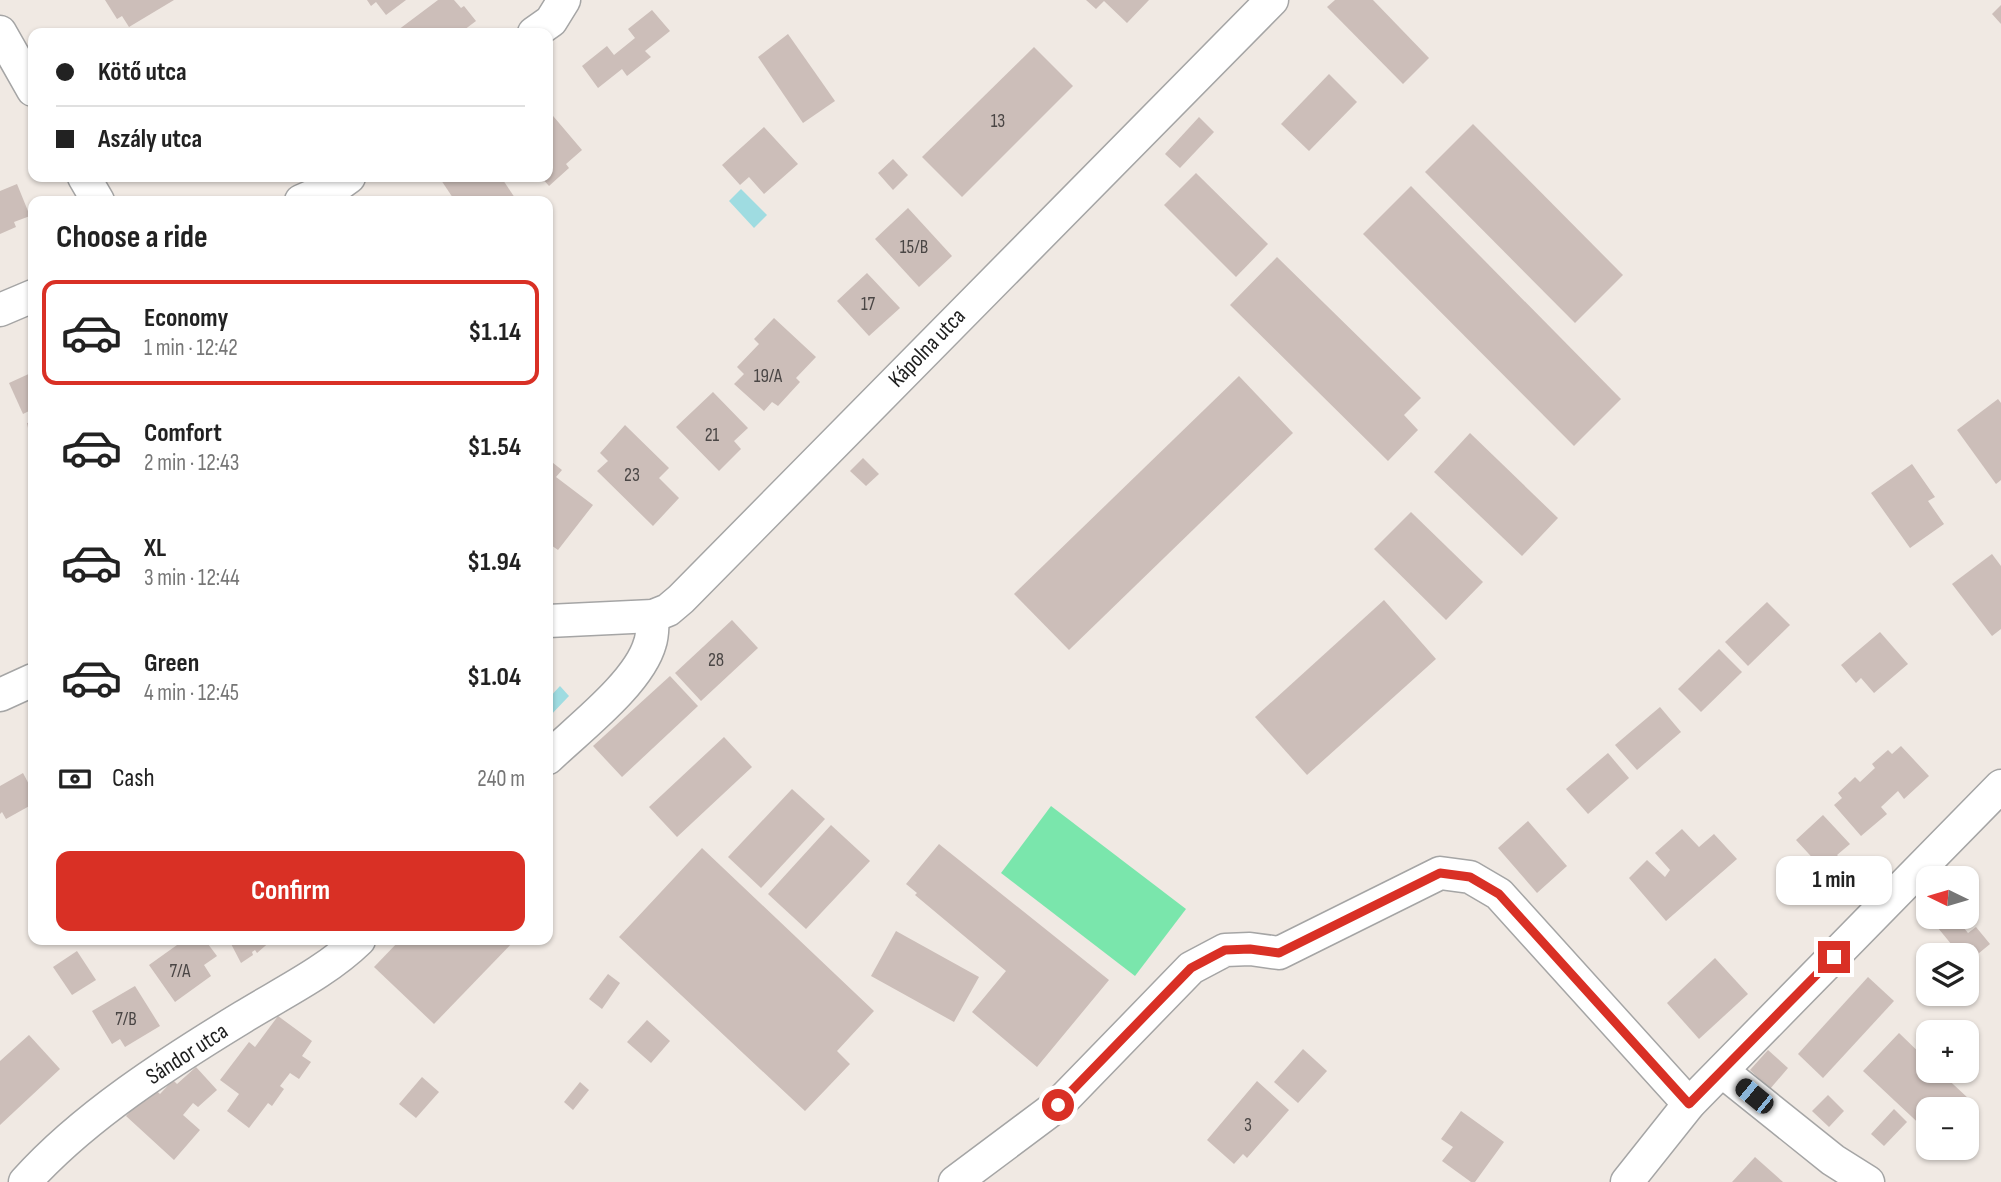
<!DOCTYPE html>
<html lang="en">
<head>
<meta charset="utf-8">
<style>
	:root { --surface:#fff; --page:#f6f6f6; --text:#222; --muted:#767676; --line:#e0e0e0; --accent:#d93025 }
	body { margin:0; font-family:"Sofia Sans Condensed",sans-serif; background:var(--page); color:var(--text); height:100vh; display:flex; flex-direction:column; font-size:26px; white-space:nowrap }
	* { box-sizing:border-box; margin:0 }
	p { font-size:23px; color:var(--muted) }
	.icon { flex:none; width:38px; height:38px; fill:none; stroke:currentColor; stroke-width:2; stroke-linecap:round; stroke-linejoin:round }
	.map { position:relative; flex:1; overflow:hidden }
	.sheet { position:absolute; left:28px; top:196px; width:525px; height:749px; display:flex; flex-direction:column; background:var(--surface); border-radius:14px; box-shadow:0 2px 5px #0004 }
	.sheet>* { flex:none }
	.top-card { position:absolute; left:28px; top:28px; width:525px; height:154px; border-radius:14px; box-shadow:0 2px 5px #0004; display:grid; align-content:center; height:154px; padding:0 28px; background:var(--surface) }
	.needle { width:46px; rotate:275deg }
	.buttons { position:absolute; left:1916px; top:866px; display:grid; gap:14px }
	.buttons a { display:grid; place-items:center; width:63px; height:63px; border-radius:14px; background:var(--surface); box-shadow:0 2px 5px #0004; font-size:35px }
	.end { position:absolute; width:32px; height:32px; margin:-16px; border:9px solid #d93025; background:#fff; box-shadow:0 0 0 4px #fff }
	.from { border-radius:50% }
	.bubble { position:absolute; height:49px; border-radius:14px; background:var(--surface); box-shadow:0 2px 5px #0004; font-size:23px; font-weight:700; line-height:49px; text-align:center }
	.car { position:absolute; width:21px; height:42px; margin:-21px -10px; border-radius:9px; box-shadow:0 0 5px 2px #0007; background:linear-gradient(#222 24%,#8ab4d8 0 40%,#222 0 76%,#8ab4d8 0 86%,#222 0) }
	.top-card b { display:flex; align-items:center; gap:24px; height:66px; font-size:26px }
	.top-card b+b { border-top:2px solid var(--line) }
	.top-card i { width:18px; height:18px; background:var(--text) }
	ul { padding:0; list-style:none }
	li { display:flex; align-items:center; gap:21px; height:105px; margin:0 14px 10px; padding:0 14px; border:4px solid transparent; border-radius:14px }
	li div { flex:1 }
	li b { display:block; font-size:26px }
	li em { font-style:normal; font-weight:700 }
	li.current { border-color:var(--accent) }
	li>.icon { width:63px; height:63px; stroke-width:1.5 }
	h2 { padding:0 28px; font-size:32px; line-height:84px }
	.pay { display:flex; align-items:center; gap:18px; height:77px; padding:0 28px; font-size:26px }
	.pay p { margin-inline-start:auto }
	.action { display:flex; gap:14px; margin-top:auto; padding:14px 28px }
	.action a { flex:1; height:80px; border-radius:14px; background:var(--accent); color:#fff; font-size:28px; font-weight:700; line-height:80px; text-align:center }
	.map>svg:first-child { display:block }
	.pitch { fill:#7ae6ac }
	.water { fill:#9fdce1 }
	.building { fill:#ccbeb9 }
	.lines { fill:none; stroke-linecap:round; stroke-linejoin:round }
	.street-casing { stroke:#a5a5a5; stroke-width:35 }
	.street { stroke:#fff; stroke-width:32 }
	.route { stroke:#d93025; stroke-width:9 }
	.labels { text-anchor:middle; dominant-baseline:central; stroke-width:5; stroke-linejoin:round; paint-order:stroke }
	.number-label { font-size:19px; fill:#4a4645 }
	.street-label { font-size:23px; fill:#1e1e1e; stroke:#fff }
</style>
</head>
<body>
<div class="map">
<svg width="2001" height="1182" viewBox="0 0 2001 1182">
	<rect width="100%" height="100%" fill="#f0e9e3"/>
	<path class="pitch" d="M1051 806 1186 909 1135 976 1001 873Z"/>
	<g class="water">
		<path d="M741 189 767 215 754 228 729 201Z"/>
		<path d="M560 686 569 696 548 718V699Z"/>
	</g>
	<g class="building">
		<path d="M105 0H174L129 27 122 16 117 19Z"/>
		<path d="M367 0H406L386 15 376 2 371 6Z"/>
		<path d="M438 0H454L461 8 464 6 476 21 460 33H394Z"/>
		<path d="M1086 0H1149L1127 23 1104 1 1096 9Z"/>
		<path d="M1335 0H1373L1429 58 1403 84 1327 7Z"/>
		<path d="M2001 5V24L1992 14Z"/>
		<path d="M652 10 670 31 645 51 651 57 627 76 622 69 598 88 582 66 607 46 614 55 635 38 628 29Z"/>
		<path d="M788 34 835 101 803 123 758 57Z"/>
		<path d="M1034 47 1073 86 962 197 922 157Z"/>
		<path d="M1329 74 1357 102 1309 151 1281 124Z"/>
		<path d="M548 110 582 150 566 164 569 168 549 186 541 177H548Z"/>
		<path d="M1199 117 1214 132 1180 168 1165 154Z"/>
		<path d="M1473 124 1623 275 1575 323 1425 172Z"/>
		<path d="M764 127 798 164 764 194 749 177 740 185 722 165Z"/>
		<path d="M893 159 908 175 893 190 878 173Z"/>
		<path d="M1196 173 1268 244 1236 277 1164 205Z"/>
		<path d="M439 177H501L515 198 510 201H455Z"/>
		<path d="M17 184 30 216 14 222 16 227 0 234V191Z"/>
		<path d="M1411 186 1621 399 1574 446 1363 234Z"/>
		<path d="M908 208 952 256 919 287 875 239Z"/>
		<path d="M1277 257 1421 398 1404 415 1418 430 1388 461 1230 305Z"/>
		<path d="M867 273 900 308 869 336 837 301Z"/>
		<path d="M774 318 816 357 796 378 800 382 778 406 772 402 764 411 734 384 744 374 737 367 759 344 754 339Z"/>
		<path d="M33 372V409L23 414 9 383Z"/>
		<path d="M1239 376 1293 433 1069 650 1014 594Z"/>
		<path d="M713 392 748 428 734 441 741 449 719 471 676 427Z"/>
		<path d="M1998 399 2001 403V480L1996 484 1957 430Z"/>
		<path d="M33 422V447H32L27 423Z"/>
		<path d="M625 425 669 468 659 478 679 498 653 526 597 471 608 461 600 453Z"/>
		<path d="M1470 433 1558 518 1522 556 1434 472Z"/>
		<path d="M863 458 879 474 866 486 850 471Z"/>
		<path d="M548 459 562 470 556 477 593 505 558 550 548 543Z"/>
		<path d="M1912 464 1935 497 1928 501 1944 524 1910 548 1871 493Z"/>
		<path d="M1411 512 1483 582 1446 620 1374 549Z"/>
		<path d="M1992 554 2001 566V629L1992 636 1952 584Z"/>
		<path d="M1384 600 1436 659 1307 775 1255 717Z"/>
		<path d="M1767 602 1790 625 1748 666 1725 642Z"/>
		<path d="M732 620 758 648 701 701 675 673Z"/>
		<path d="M1880 632 1908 664 1874 693 1861 678 1856 683 1841 665Z"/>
		<path d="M1719 649 1742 672 1701 712 1678 689Z"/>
		<path d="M670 676 698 706 622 777 593 746Z"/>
		<path d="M1660 707 1681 732 1637 770 1615 745Z"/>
		<path d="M724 737 752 767 677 837 649 807Z"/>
		<path d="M1901 746 1929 776 1904 799 1898 791 1881 807 1887 814 1861 836 1834 805 1842 798 1838 793 1855 777 1860 782 1875 768 1872 764 1888 750 1892 754Z"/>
		<path d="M1608 753 1629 778 1588 814 1566 789Z"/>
		<path d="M23 773 33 792V804L6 819 2 812 0 814V786Z"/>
		<path d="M792 789 825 819 761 888 728 857Z"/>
		<path d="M1823 815 1850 844 1837 855 1847 865 1832 879 1796 840Z"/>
		<path d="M1528 821 1567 866 1537 893 1498 848Z"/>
		<path d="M831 825 870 861 806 929 768 894Z"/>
		<path d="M1682 829 1699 847 1714 834 1737 859 1666 921 1629 878 1647 860 1665 877 1670 870 1655 853Z"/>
		<path d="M939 844 1109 980 1037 1067 972 1012 1006 971 915 895 917 893 906 884Z"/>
		<path d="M702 848 874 1011 837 1051 850 1064 805 1111 619 937Z"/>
		<path d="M1951 917H1955L1968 933 1976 927 1990 944 1967 963V956H1961L1938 928Z"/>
		<path d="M896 931 979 977 954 1022 871 976Z"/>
		<path d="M184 940H205L217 956 204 965 211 976 175 1002 149 965Z"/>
		<path d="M229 940H272L257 953 255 950 252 952 253 955 241 963Z"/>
		<path d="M400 940H515L434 1024 374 967Z"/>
		<path d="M77 951 96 980 72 995 53 967Z"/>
		<path d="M1715 958 1748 994 1699 1039 1667 1003Z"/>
		<path d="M608 974 620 983 602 1009 589 999Z"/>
		<path d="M1868 977 1894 1001 1823 1078 1798 1054Z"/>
		<path d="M135 986 160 1026 125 1047 120 1039 112 1044 92 1011Z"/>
		<path d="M278 1016 312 1041 302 1056 311 1062 299 1079 290 1073 280 1086 284 1089 272 1106 268 1103 249 1128 227 1111 239 1094 220 1080 249 1042 255 1047Z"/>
		<path d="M647 1020 670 1041 651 1063 627 1042Z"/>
		<path d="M1899 1033 1928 1061V1071H1939L1969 1099 1960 1110H1928V1132L1863 1071Z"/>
		<path d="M29 1035 60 1069 0 1125V1061Z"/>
		<path d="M1303 1049 1327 1071 1298 1103 1274 1082Z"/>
		<path d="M1768 1050 1788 1068 1770 1089 1750 1070Z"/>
		<path d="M196 1067 217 1090 198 1107 193 1103 183 1115 200 1130 174 1160 126 1116 152 1087 160 1094 173 1080 177 1084Z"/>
		<path d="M422 1077 439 1092 416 1118 399 1104Z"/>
		<path d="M1257 1081 1289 1110 1247 1158 1243 1154 1234 1164 1207 1140Z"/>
		<path d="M580 1082 589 1090 573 1110 564 1102Z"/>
		<path d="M1828 1095 1844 1111 1829 1127 1812 1111Z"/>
		<path d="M1894 1109 1907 1122 1884 1146 1871 1134Z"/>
		<path d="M1461 1111 1504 1142 1475 1182H1471L1442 1161 1453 1147 1441 1139Z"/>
		<path d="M1755 1157 1783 1182H1732Z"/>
	</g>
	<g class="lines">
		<defs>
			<g id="street">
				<path d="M0 32 33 90"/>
				<path d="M534 33 551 21 564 0"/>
				<path d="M84 177 98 201"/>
				<path d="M301 201 338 185 349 177"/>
				<path d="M0 310 33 296"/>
				<path d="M548 621 653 616 668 610 681 599 1272 0"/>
				<path d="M0 695 33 680"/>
				<path d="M548 758C578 729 639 683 650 643 653 635 652 624 653 616"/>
				<path d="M1722 1071 1833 1160 1868 1182"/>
				<path d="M25 1182C83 1117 169 1062 243 1017 282 993 326 972 359 940"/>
				<path d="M955 1182 1058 1105 1191 968 1225 950 1250 949 1279 953 1440 873 1470 877 1499 894 1689 1104"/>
				<path d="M1627 1182 1689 1104 2001 786"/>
			</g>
		</defs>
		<use href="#street" class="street-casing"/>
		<use href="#street" class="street"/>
	</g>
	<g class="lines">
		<path class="route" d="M1058 1105 1191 968 1225 950 1250 949 1279 953 1440 873 1470 877 1499 894 1689 1104 1834 957"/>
	</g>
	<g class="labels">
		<g class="number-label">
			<text x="998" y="121">13</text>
			<text x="914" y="247">15/B</text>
			<text x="868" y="304">17</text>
			<text x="768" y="376">19/A</text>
			<text x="712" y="435">21</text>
			<text x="632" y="475">23</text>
			<text x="716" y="660">28</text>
			<text x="180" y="971">7/A</text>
			<text x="126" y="1019">7/B</text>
			<text x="1248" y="1125">3</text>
		</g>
		<g class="street-label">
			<text transform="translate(927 348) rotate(-46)">Kápolna utca</text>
			<text transform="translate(187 1054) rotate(-33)">Sándor utca</text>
		</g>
	</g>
</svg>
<div class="buttons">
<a><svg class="needle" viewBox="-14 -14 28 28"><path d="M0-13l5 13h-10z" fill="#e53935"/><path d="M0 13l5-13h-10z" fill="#767676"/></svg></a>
<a><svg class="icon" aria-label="layers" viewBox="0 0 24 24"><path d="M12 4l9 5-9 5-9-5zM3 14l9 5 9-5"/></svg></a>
<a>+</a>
<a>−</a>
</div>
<i class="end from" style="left:1058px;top:1105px"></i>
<i class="end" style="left:1834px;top:957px"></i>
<div class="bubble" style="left:1776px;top:856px;width:116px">1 min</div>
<i class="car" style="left:1754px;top:1096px;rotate:309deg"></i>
<div class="top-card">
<b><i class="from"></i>Kötő utca</b>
<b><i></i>Aszály utca</b>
</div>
<section class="sheet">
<h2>Choose a ride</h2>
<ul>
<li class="current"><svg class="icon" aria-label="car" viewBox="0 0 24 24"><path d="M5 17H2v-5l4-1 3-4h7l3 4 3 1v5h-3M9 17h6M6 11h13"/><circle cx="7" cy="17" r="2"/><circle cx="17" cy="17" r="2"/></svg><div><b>Economy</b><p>1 min · 12:42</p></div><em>$1.14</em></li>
<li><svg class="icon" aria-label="car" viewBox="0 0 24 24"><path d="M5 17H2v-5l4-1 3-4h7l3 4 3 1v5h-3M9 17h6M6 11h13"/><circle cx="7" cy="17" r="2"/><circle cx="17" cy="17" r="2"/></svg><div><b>Comfort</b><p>2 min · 12:43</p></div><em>$1.54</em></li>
<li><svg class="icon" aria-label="car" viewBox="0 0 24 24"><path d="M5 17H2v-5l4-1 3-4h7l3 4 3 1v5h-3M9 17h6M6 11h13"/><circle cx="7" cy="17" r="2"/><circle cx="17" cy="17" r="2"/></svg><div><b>XL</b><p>3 min · 12:44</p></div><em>$1.94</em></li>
<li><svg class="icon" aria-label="car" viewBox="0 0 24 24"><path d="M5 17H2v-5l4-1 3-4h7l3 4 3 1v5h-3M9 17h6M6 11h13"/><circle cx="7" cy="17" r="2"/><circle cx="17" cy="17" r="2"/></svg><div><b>Green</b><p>4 min · 12:45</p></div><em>$1.04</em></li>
</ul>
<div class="pay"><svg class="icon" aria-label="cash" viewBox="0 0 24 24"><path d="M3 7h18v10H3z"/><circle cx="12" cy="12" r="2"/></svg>Cash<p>240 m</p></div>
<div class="action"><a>Confirm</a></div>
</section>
</div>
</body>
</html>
